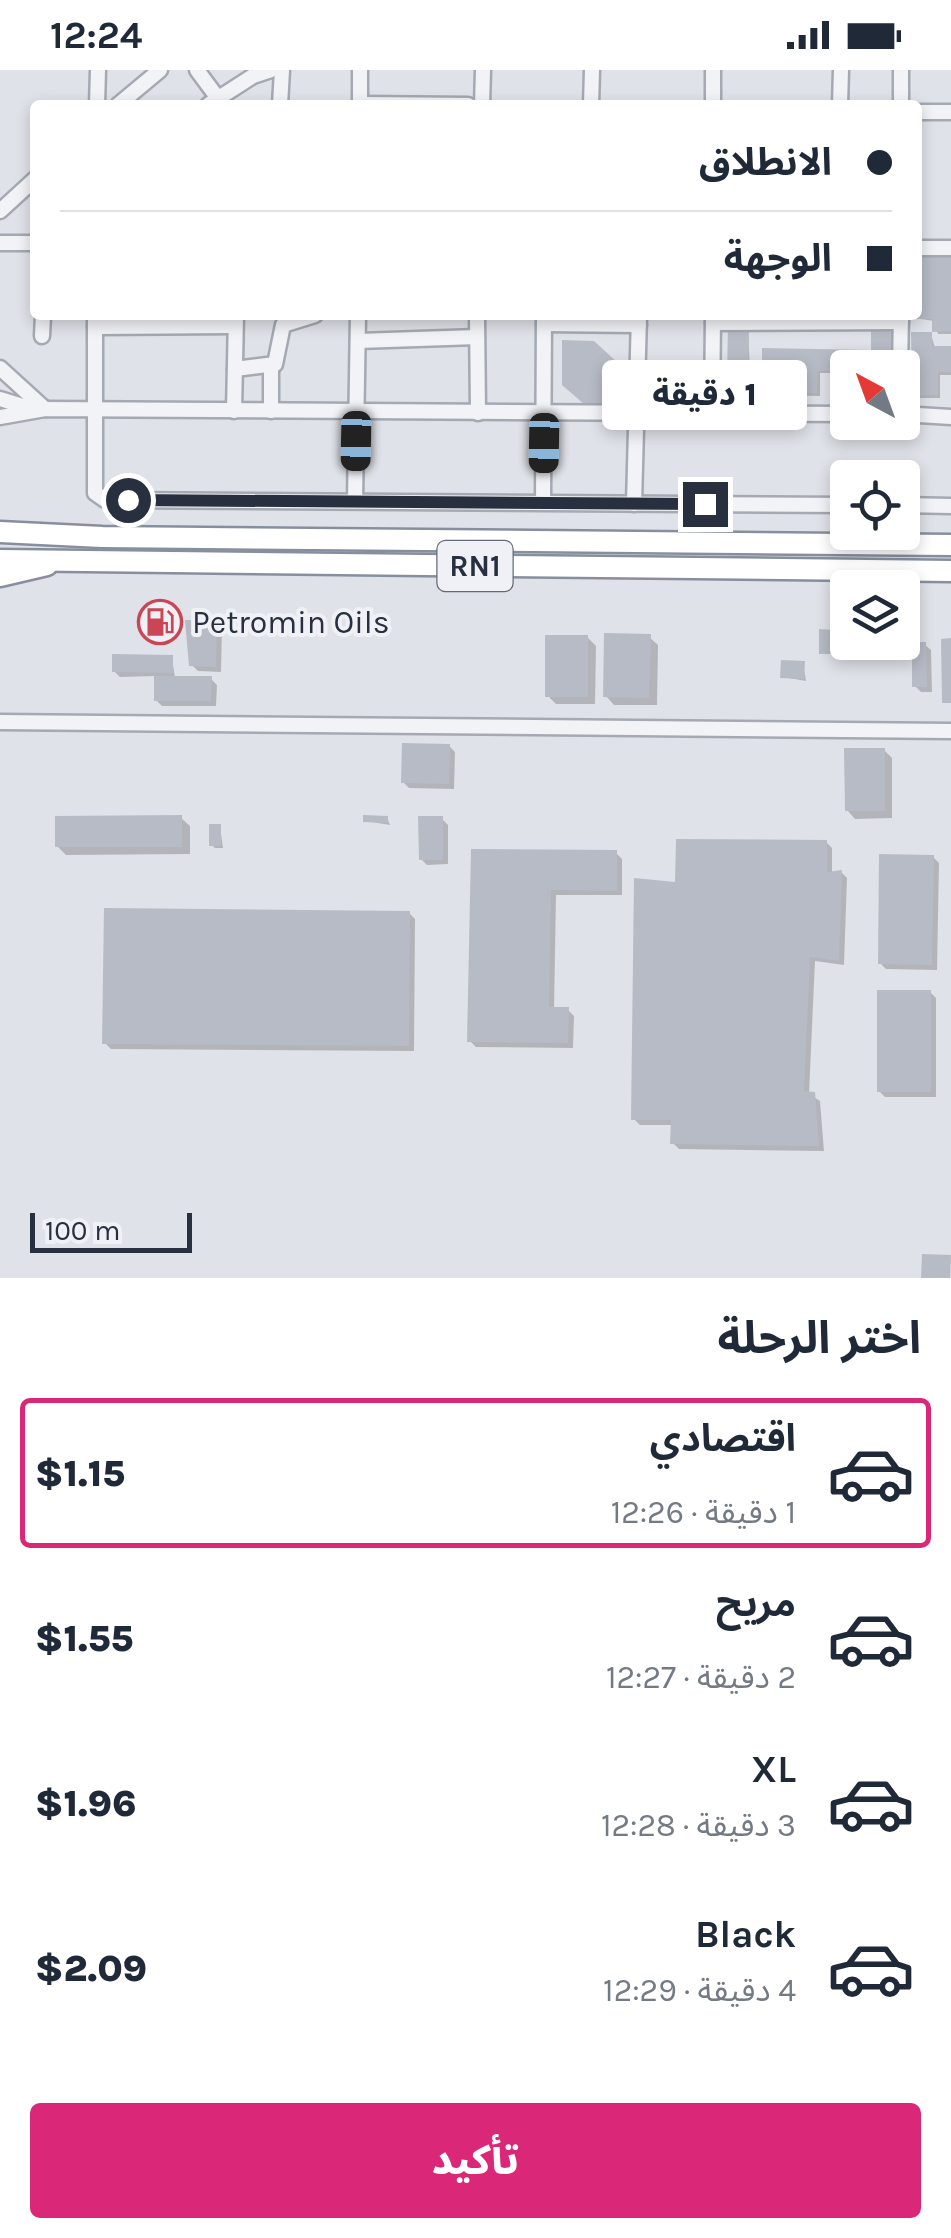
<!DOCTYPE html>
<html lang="ar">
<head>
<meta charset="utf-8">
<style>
	:root { --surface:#fff; --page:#f2f2f3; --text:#1f2937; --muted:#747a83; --line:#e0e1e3; --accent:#db2777 }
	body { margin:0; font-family:Karla,"Noto Sans Arabic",sans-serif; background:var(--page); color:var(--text); direction:rtl; height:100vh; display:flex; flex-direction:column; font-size:38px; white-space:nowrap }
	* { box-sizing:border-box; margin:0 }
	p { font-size:32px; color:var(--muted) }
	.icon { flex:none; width:55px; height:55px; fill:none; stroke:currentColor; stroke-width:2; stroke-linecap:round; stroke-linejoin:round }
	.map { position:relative; height:1208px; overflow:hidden; direction:ltr }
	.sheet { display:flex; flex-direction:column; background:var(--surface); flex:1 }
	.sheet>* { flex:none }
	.guide { position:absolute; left:30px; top:30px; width:892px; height:220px; border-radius:10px; box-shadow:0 5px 15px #0003; direction:rtl; display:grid; align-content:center; height:220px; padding:0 30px; background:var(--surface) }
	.needle { width:65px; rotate:319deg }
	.tools { position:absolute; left:830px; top:280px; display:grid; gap:20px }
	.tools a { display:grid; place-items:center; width:90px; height:90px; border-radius:10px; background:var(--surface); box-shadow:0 5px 15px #0003; font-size:50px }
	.scale { position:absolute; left:30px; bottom:25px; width:162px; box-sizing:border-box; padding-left:10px; border:5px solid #28303f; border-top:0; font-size:28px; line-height:35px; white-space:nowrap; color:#28303f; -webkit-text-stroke:8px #eff1f6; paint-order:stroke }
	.end { position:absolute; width:45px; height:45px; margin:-22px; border:12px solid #28303f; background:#fff; box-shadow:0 0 0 5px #fff }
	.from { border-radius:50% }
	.bubble { position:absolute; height:70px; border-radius:10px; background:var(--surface); box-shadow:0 5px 15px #0003; font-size:32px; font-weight:800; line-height:70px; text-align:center; direction:rtl }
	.car { position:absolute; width:30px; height:60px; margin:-30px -15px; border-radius:12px; box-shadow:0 0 8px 2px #0007; background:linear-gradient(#222 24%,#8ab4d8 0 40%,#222 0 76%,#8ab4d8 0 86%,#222 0) }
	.guide b { display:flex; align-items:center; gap:35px; height:95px; font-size:38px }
	.guide b+b { border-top:2px solid var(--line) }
	.guide i { width:25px; height:25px; background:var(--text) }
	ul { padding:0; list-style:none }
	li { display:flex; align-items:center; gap:30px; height:150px; margin:0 20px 15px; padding:0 10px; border:5px solid transparent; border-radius:10px }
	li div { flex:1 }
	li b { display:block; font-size:38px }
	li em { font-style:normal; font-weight:800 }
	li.current { border-color:var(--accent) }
	li>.icon { width:90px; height:90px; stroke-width:1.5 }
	h2 { padding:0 30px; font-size:45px; line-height:120px }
	.button { display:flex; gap:20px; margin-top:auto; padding:20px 30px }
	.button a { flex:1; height:115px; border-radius:10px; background:var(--accent); color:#fff; font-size:40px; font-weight:800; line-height:115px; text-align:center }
	.status { display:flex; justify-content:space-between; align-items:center; height:70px; padding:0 50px; background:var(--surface); direction:ltr }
	.status svg { height:28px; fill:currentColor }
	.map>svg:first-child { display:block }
	.shadow { fill:#0003 }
	.building { fill:#b7bbc5 }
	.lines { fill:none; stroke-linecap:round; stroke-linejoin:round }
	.minor-casing { stroke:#a4a9b2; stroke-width:19 }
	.highway-casing { stroke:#878f9e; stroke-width:25 }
	.minor { stroke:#f2f3f7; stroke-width:14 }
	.highway { stroke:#fff; stroke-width:20 }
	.route { stroke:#28303f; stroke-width:12 }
	.labels { text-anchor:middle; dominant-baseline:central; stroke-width:8; stroke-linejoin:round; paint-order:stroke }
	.shield { fill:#eff1f6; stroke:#646a76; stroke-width:2.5 }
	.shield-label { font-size:30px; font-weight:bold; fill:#28303f }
	.poi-label { font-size:32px; fill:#28303f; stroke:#eff1f6; text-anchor:start }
</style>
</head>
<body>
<div class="status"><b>12:24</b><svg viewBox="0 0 49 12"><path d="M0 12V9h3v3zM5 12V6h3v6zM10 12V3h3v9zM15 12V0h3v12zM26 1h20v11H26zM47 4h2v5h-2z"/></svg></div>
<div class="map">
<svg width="951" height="1208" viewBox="0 0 951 1208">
	<rect width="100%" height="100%" fill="#dfe2e8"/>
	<g class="shadow">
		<path d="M951 187V264H938L934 251 914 248 918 245V188Z"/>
		<path d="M748 257 750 302 873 283 892 260 894 298H848V327L833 323V303H820V326L753 325 750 310 729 306Z"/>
		<path d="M931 264 935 278H951V305H940V328H918L914 325Z"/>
		<path d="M593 274 637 315 635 340 594 341 574 323Z"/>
		<path d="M216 553 222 559 221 602 198 601 192 595Z"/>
		<path d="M587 567 596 576 595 634H556L548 626Z"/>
		<path d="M649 567 658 575 657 635H614L606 626Z"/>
		<path d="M925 575 931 580 932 622H921L915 616Z"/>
		<path d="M172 588 175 608 211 609 217 615 216 636H162L156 630V606L120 607 114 601Z"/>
		<path d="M803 593 806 611 783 607Z"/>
		<path d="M449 676 455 682 454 719 409 718 403 712Z"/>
		<path d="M884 680 892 688V748L855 749 847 740Z"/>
		<path d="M181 748 190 756V784L66 785 57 776Z"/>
		<path d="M387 748 390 755 366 751Z"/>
		<path d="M442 749 448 755V794L427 795 421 789Z"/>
		<path d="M220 757 223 778H215L211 775Z"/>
		<path d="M826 772 832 778V804L841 802 847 808 844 895 815 891 809 1024 820 1031 824 1081 679 1079 673 1073V1055H640L634 1049 677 814Z"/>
		<path d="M473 781 616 783 622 789V825H556L554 940H568L574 946 573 978 476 977 470 971Z"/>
		<path d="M933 787 939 793 937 900 886 899 880 893Z"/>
		<path d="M409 843 415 849 414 981 111 979 105 973Z"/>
		<path d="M930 922 936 928V1027H885L879 1021Z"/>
	</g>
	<g class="building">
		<path d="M918 185H951V261L932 262V276H951V302H938V325L912 326 911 262H932V249H911L918 245Z"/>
		<path d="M728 254H749L748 299 762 300V278L871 280V257L893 258 892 298H848V325L830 324V301H818L817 323 747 322V308L727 307Z"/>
		<path d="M562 270 594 271 630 304 628 333 584 334 562 315Z"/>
		<path d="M146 541 176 542 175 564 145 563Z"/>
		<path d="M185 550H217L216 597 189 596Z"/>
		<path d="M819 559 835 560V584H819Z"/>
		<path d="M604 563 651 564 649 628 603 627Z"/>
		<rect x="545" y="565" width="43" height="62"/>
		<path d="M951 568V633H942L941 569Z"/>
		<path d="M862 572H878V582L862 583Z"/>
		<path d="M912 572H926L927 617H912Z"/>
		<path d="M112 584 173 585V603L112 602Z"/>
		<path d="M781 590 805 591 804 609 780 608Z"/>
		<path d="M154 606H212L211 631H154Z"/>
		<path d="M402 673 450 674 449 714 401 713Z"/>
		<path d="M844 678H885V741H845Z"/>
		<path d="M182 745V777H55V746Z"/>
		<path d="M363 745 388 746V753L363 752Z"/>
		<path d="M418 746H443V790H419Z"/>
		<rect x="209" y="754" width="12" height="22"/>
		<path d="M676 769 827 770V802L842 800 839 891 810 887 804 1021 815 1022 819 1076 670 1074 671 1050H631L634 808 675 812Z"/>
		<path d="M471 779 617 780V821L551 820 549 937H569L568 973 467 972Z"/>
		<path d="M879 784 934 785 932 895 878 894Z"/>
		<path d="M104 838 410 841 409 976 102 974Z"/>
		<rect x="877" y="920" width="54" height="102"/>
		<path d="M922 1184 951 1185 950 1208H921Z"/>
	</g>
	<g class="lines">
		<defs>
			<g id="minor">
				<path d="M197 0 217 27"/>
				<path d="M901 0V35"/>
				<path d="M360 34 468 35"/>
				<path d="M97 35 98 0"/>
				<path d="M118 35 160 0"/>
				<path d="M208 35 253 6 271 0"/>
				<path d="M280 35 282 0"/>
				<path d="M360 35V0"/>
				<path d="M482 35 483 0"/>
				<path d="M591 35 592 0"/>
				<path d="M713 35V0"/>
				<path d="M840 35 841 0"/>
				<path d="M918 42H951"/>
				<path d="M0 141 35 109"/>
				<path d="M0 173H35"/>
				<path d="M918 178H951"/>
				<path d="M95 245V423L105 430 848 435"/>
				<path d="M477 245 478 343"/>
				<path d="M713 253 901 252"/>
				<path d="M544 254 639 255"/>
				<path d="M95 257 235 256"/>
				<path d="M42 266 43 245"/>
				<path d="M358 271 477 267"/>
				<path d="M0 298 45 339"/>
				<path d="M900 298 901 245"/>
				<path d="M235 299 275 294 283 255 315 245"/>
				<path d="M0 329 29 338"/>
				<path d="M234 341 236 245"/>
				<path d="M271 341V296"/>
				<path d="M902 344 951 347"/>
				<path d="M712 345 713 246"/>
				<path d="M0 347 45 339 848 344"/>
				<path d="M355 430 358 245"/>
				<path d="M543 432 544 245"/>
				<path d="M634 434 639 245"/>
				<path d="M902 435 951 436"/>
				<path d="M0 652 951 661"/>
			</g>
			<g id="highway">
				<path d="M0 462 102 467 951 475"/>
				<path d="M0 490 951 501"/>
				<path d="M0 506 47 495"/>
			</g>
		</defs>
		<use href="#minor" class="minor-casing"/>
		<use href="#highway" class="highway-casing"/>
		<use href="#minor" class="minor"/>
		<use href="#highway" class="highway"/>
	</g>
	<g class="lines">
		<path class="route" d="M128 430 705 434"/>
	</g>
	<defs>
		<symbol id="fuel-ring" viewBox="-11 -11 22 22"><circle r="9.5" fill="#eff1f6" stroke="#cb4654" stroke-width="1.5"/><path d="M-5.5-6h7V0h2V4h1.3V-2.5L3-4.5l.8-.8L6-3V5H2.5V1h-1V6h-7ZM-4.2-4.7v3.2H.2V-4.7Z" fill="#cb4654"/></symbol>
	</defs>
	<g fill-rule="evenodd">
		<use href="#fuel-ring" x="135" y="527" width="50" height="50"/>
	</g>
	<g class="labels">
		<rect class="shield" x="437.5" y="471" width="75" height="50" rx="8"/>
		<g class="shield-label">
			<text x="475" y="496">RN1</text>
		</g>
		<g class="poi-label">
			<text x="192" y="552">Petromin Oils</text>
		</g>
	</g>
</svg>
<div class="tools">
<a><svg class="needle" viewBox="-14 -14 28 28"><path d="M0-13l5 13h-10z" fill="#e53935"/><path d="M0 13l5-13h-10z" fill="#747a83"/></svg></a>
<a><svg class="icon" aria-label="locate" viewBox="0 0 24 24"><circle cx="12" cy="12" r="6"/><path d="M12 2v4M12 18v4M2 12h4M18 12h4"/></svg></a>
<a><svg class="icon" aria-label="layers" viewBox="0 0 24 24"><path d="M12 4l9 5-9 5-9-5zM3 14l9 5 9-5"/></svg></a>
</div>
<div class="scale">100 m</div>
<i class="end from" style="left:128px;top:430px"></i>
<i class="end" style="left:705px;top:434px"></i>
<div class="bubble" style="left:602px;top:290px;width:205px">1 دقيقة</div>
<i class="car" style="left:356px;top:371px;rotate:181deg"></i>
<i class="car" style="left:544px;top:373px;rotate:181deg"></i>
<div class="guide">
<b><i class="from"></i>الانطلاق</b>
<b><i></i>الوجهة</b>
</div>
</div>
<section class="sheet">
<h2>اختر الرحلة</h2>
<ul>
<li class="current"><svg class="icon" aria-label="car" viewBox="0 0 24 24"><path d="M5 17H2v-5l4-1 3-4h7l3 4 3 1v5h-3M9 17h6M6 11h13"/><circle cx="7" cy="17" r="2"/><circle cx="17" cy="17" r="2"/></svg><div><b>اقتصادي</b><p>1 دقيقة · 12:26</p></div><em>$1.15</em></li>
<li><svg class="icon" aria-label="car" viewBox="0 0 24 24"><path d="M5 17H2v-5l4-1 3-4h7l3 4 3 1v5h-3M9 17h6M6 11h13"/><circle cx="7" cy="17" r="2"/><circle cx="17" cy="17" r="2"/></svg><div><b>مريح</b><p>2 دقيقة · 12:27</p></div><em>$1.55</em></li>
<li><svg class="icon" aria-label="car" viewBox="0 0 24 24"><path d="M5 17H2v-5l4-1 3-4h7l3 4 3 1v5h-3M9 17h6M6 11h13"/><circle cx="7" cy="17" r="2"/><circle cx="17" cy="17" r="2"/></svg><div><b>XL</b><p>3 دقيقة · 12:28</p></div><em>$1.96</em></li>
<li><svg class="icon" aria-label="car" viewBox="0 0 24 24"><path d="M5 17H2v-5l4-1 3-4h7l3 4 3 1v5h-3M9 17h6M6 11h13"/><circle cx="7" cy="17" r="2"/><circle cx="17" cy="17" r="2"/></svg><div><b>Black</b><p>4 دقيقة · 12:29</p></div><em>$2.09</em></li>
</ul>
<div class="button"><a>تأكيد</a></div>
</section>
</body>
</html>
